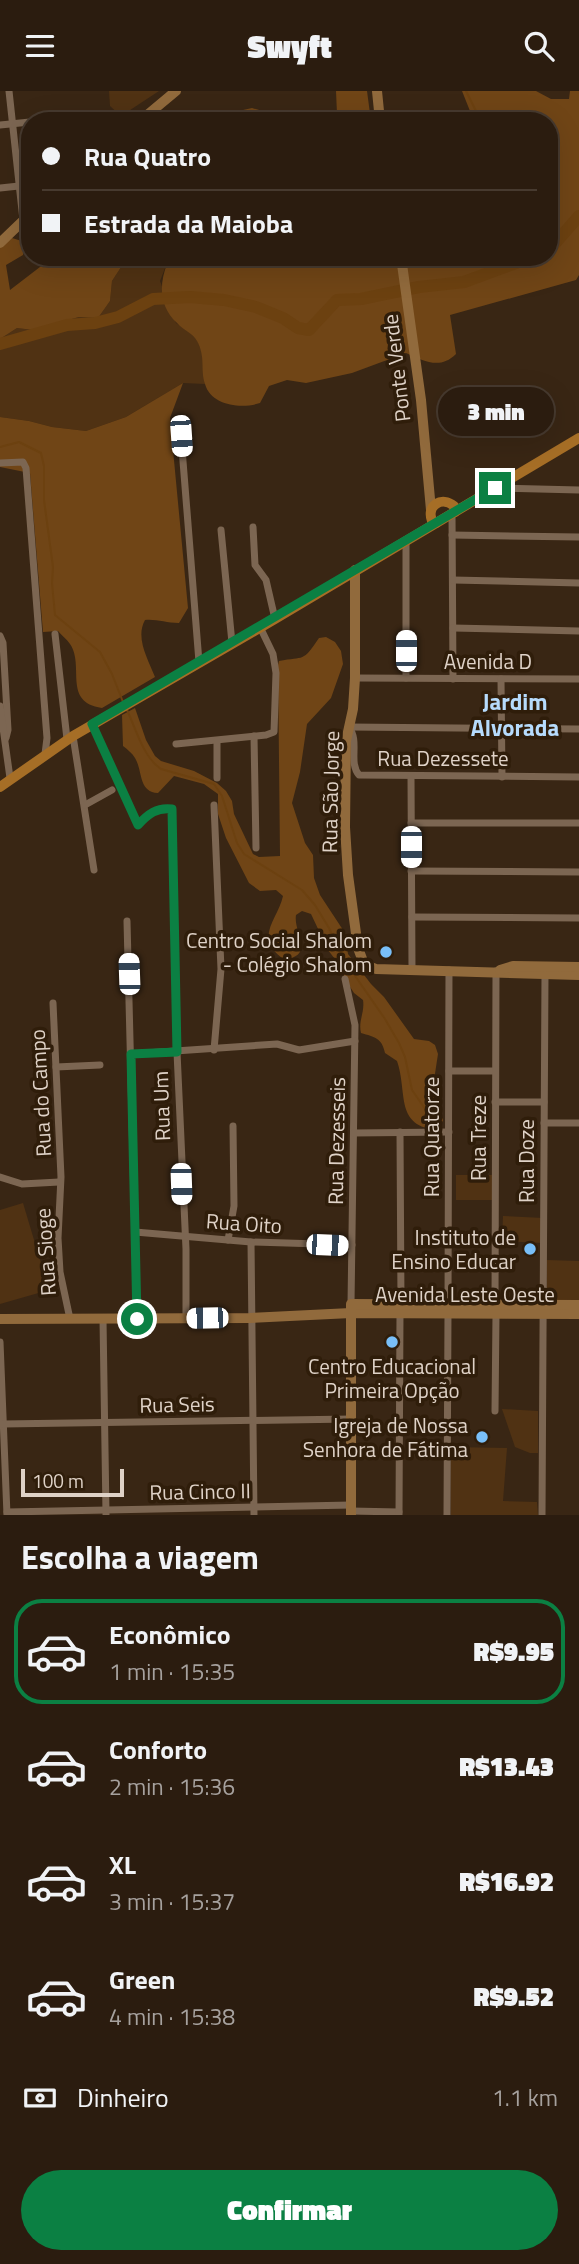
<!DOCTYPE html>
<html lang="pt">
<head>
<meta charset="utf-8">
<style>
	:root { --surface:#2b1c0f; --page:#332518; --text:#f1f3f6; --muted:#a6a19e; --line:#473a2f; --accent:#0b8043 }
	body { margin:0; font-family:"Titillium Web",sans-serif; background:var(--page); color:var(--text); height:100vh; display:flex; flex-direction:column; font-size:26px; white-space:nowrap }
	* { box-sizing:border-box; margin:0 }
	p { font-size:23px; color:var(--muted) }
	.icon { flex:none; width:38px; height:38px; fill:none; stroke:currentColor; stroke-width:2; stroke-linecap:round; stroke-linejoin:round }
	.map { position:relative; height:1424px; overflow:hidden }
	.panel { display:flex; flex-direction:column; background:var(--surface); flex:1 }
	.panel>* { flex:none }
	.guide { position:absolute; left:21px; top:21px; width:537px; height:154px; border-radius:28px; box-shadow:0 7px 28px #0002,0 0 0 2px var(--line); display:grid; align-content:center; height:154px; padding:0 21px; background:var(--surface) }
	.scale { position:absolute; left:21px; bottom:18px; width:103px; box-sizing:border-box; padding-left:7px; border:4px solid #dfd2c7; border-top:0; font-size:19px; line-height:24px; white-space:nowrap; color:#dfd2c7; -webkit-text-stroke:5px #2f1d0a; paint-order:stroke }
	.end { position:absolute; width:32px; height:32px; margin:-16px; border:9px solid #0b8043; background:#fff; box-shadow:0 0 0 4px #fff }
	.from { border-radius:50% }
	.bubble { position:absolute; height:49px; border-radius:24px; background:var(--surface); box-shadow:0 7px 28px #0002,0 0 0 2px var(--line); font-size:23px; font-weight:800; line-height:49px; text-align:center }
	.car { position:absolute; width:21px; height:42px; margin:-21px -10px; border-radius:9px; box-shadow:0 0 5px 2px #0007; background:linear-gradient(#fff 24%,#345 0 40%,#fff 0 76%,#345 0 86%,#fff 0) }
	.guide b { display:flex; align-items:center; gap:24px; height:66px; font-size:26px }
	.guide b+b { border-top:2px solid var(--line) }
	.guide i { width:18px; height:18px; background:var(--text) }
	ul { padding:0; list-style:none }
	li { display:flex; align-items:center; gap:21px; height:105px; margin:0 14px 10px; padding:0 7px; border:4px solid transparent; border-radius:28px }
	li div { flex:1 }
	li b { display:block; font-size:26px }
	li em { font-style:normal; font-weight:800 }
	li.current { border-color:var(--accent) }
	li>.icon { width:63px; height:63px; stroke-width:1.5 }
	h2 { padding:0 21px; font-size:32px; line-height:84px }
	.pay { display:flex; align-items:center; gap:18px; height:77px; padding:0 21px; font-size:26px }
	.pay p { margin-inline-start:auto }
	.primary-button { display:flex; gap:14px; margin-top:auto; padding:14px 21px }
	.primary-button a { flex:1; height:80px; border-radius:42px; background:var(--accent); color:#fff; font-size:28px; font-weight:800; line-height:80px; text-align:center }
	header { display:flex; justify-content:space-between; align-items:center; height:91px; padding:0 21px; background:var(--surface); font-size:32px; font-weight:800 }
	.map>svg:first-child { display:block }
	.green { fill:#503213 }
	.forest { fill:#704516 }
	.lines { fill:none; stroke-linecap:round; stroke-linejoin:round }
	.stream { stroke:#6c4110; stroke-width:2 }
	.river { stroke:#6c4110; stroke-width:12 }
	.street { stroke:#7c6652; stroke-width:7 }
	.secondary { stroke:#916a3c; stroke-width:10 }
	.primary { stroke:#a66e26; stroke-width:10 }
	.route { stroke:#0b8043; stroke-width:9 }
	.poi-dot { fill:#79bff8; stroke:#2f1d0a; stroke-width:2.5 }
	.labels { text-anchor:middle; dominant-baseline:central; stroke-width:7; stroke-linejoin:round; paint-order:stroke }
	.street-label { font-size:21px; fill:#dfd2c7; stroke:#2f1d0a }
	.poi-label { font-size:21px; fill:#dfd2c7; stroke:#2f1d0a; text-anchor:end }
	.neighbourhood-label { font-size:23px; font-weight:bold; fill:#b6dbfc; stroke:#2f1d0a }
</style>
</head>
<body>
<header><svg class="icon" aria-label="menu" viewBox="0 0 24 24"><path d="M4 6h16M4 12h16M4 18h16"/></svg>Swyft<svg class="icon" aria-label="search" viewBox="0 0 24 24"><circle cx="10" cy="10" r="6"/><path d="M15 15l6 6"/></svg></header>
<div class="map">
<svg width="579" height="1424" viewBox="0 0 579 1424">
	<rect width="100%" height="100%" fill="#392614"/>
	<g class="green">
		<path d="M109 0H159L121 25 110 15Z"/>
		<path d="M131 166H161L167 172 160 190 176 232 196 246 203 264 205 293 183 292 126 326 86 340 52 336 29 330 0 326V248L17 237 33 239 79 226 98 227 110 210 112 190 125 170Z"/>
		<rect x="456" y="1084" width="38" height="25"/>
		<path d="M23 1112 49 1199 0 1213V1119Z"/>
		<path d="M503 1125 543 1127 542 1152 502 1150Z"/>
		<path d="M547 1169 579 1170V1210L547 1211Z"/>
		<path d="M502 1318 538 1320V1362H530L515 1356Z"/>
		<path d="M451 1356 507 1357 503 1410 537 1411 538 1424H451Z"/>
	</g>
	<g class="forest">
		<path d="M336 0H367L371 30H335L337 23Z"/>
		<path d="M462 0H536L551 8H569L570 0H579V184L576 189 450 224 456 263C440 279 424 270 406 262L352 282 306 292 287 289 269 295 260 312C242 318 211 315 205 293 200 278 206 267 197 250 193 242 183 239 177 232 159 215 159 194 167 173L161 166H550V30H474Z"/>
		<path d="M252 17 294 29 295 30H218L225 23Z"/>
		<path d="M12 147 25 151 23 164 6 174 10 199 53 166H131L125 170 112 190 110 210 98 227 79 226 33 239 17 237 0 248V156Z"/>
		<path d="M183 292 170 327 188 517 179 532C166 532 157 528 145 529 135 547 148 568 155 586L102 617C62 611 85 575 70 553 67 548 61 544 58 540L43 541 30 382 0 376V326L29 330 52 336 86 340 126 326Z"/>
		<path d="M326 546 335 551 341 560 343 573 331 607 307 633 300 681 292 712 305 752 313 764 314 787 320 804 345 842 348 863 371 893 384 906 414 948 429 950 435 954 438 963 432 1002 443 1029 439 1039C394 1036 408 1002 397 970L385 962C382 947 375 946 361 942 358 930 365 921 363 909L354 902 345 888 341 876 328 859 311 823 302 820 296 824C293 842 316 863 285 869 252 847 278 829 283 805L276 799 260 800 249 792 226 747 218 723V703L204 693 174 685 158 702C138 701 143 680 135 667 132 662 128 659 123 655L122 624 135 617 146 649 155 665 161 670 194 680 217 692 226 700 232 710 234 723 253 763 259 766 280 765 278 574 279 570C305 565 302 572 319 547Z"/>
	</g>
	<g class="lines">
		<g class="stream">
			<path d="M466 0 481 30"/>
			<path d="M0 356 19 351 41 362 44 375V409L53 476 52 492 55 524 100 561 112 583 123 611"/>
			<path d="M127 619C136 638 143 666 161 678L214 693 222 705 237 752 244 763 302 799 315 814 329 837 344 869 385 928 399 952 405 966 412 999 435 1032"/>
		</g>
		<g class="river">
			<path d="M550 158 579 125"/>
			<path d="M0 253 67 234 95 232 118 226 153 208 190 206 224 209 256 216 283 227 298 237 309 239 337 209 361 208 419 196 464 191 532 166"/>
		</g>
		<g class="street">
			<path d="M9 0 23 129"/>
			<path d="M45 30 114 23"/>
			<path d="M0 34 30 31"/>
			<path d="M0 97 19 95"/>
			<path d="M181 345 199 571"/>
			<path d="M0 372 23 371 26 377 47 647 45 663"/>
			<path d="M496 397 579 399"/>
			<path d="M452 422 453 588"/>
			<path d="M253 436 255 474 266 489 275 528"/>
			<path d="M221 439 232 552"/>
			<path d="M452 444 579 446"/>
			<path d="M453 489 579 492"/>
			<path d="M453 537 579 540"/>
			<path d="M55 543 67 648"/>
			<path d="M0 545 3 552 8 639 6 647"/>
			<path d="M355 587 579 588"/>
			<path d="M406 587V449"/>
			<path d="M501 588 502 686"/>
			<path d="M0 615 10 687"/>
			<path d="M92 633 138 734C148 723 157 716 172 718L177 961 186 1158V1227"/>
			<path d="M349 636C360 651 348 671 359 684L579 686"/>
			<path d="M349 636 579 638"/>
			<path d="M73 645 94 779"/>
			<path d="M254 645 256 757"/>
			<path d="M176 653 266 644 274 641 276 582 273 563 260 536"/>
			<path d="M411 685 412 879"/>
			<path d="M217 687V650"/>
			<path d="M85 714 112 699"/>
			<path d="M214 714 221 878 214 959"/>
			<path d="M411 732H579"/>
			<path d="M411 780 579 781"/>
			<path d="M412 826 579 827"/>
			<path d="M127 830 137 1228"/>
			<path d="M345 888 355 934 351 1213"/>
			<path d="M53 912 61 1086 58 1147 60 1181 70 1228"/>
			<path d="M131 963 277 953 299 959 355 950"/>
			<path d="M56 976 100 974"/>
			<path d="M449 980H495"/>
			<path d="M495 1011H544"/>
			<path d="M544 1032H579"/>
			<path d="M400 1041 401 1213"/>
			<path d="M354 1042 449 1041"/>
			<path d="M0 1086 22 1093 59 1091"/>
			<path d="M135 1141 251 1151 352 1154"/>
			<path d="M228 1149 234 1115 233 1035"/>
			<path d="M251 1151 254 1424"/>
			<path d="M448 1214 449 879"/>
			<path d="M495 1214 496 880"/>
			<path d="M103 1228 106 1423"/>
			<path d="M0 1251 7 1424"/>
			<path d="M495 1320 496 1223"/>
			<path d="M3 1333 351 1328"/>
			<path d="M351 1420 399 1421"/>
			<path d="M7 1421 351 1414"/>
			<path d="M399 1424 400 1222"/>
			<path d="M447 1424 448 1222"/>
			<path d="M542 1424 545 884"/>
		</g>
		<g class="secondary">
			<path d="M377 0 380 30"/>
			<path d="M140 30 176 0"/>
			<path d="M0 152 30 123"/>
			<path d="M401 166 421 309 431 419"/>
			<path d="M355 479V587L353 618 346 650 345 736 348 784 358 857 364 873 376 878 579 884"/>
			<path d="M500 879 513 875 579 876"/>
			<path d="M0 1228 250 1227 351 1222 579 1223"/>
			<path d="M351 1424V1213L579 1214"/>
		</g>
		<g class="primary">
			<path d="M436 432 432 430C426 414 442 405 454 415L455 421"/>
			<path d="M0 696 73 645 275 528 579 347"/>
		</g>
	</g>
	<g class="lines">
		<path class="route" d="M137 1228 131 963 177 961 172 718C157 716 148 723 138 734L92 633 495 397"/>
	</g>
	<g class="poi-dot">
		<circle cx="386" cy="861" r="7"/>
		<circle cx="530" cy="1158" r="7"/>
		<circle cx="392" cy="1251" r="7"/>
		<circle cx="482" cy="1346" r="7"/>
	</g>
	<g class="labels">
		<g class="street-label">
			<text transform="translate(396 277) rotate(-97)">Ponte Verde</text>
			<text x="488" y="570">Avenida D</text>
			<text x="443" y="667">Rua Dezessete</text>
			<text transform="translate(330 701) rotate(-89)">Rua São Jorge</text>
			<text transform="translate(40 1002) rotate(-93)">Rua do Campo</text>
			<text transform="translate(161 1015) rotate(-92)">Rua Um</text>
			<text transform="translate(431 1046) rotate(-90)">Rua Quatorze</text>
			<text transform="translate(478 1047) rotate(-90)">Rua Treze</text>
			<text transform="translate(336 1050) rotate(-89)">Rua Dezesseis</text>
			<text transform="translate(526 1070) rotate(-90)">Rua Doze</text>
			<text transform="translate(244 1132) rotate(4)">Rua Oito</text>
			<text transform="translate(45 1161) rotate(-94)">Rua Sioge</text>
			<text x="465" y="1203">Avenida Leste Oeste</text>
			<text transform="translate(177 1313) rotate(-1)">Rua Seis</text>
			<text transform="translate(200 1400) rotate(-1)">Rua Cinco II</text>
		</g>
		<g class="poi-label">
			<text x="372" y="849">Centro Social Shalom<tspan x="372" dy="24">- Colégio Shalom</tspan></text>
			<text x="516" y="1146">Instituto de<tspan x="516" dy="24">Ensino Educar</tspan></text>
			<text x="392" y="1275" text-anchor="middle">Centro Educacional<tspan x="392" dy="24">Primeira Opção</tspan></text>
			<text x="468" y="1334">Igreja de Nossa<tspan x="468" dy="24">Senhora de Fátima</tspan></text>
		</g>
		<g class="neighbourhood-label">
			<text x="515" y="610">Jardim<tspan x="515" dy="26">Alvorada</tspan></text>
		</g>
	</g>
</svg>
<div class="scale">100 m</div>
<i class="end from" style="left:137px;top:1228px"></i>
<i class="end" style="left:495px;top:397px"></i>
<div class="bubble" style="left:438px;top:296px;width:116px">3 min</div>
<i class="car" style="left:181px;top:345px;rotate:176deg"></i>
<i class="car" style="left:406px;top:560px;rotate:0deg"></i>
<i class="car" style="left:411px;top:756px;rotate:180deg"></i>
<i class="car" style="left:129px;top:883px;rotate:358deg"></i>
<i class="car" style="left:181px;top:1093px;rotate:178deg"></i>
<i class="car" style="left:327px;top:1154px;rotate:92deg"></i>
<i class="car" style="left:207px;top:1227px;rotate:269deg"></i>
<div class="guide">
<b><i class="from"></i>Rua Quatro</b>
<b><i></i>Estrada da Maioba</b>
</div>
</div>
<section class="panel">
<h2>Escolha a viagem</h2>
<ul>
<li class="current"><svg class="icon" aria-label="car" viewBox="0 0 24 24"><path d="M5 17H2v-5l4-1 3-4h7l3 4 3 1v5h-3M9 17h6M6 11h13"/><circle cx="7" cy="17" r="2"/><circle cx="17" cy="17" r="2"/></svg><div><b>Econômico</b><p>1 min · 15:35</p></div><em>R$9.95</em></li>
<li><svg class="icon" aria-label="car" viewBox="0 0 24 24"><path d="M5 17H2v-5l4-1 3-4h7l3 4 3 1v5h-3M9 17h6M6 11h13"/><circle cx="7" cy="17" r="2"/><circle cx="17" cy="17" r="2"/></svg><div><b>Conforto</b><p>2 min · 15:36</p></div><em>R$13.43</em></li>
<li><svg class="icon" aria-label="car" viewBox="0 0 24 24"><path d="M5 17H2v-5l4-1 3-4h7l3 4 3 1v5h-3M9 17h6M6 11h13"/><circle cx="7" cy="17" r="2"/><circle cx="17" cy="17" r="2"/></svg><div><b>XL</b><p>3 min · 15:37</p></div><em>R$16.92</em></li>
<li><svg class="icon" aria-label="car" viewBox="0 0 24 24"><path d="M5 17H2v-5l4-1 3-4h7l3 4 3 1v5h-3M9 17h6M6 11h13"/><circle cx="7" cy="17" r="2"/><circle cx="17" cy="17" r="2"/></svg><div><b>Green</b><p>4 min · 15:38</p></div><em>R$9.52</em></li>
</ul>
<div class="pay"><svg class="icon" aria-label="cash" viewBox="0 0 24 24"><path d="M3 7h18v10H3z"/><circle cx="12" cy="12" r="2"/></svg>Dinheiro<p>1.1 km</p></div>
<div class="primary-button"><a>Confirmar</a></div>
</section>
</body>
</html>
